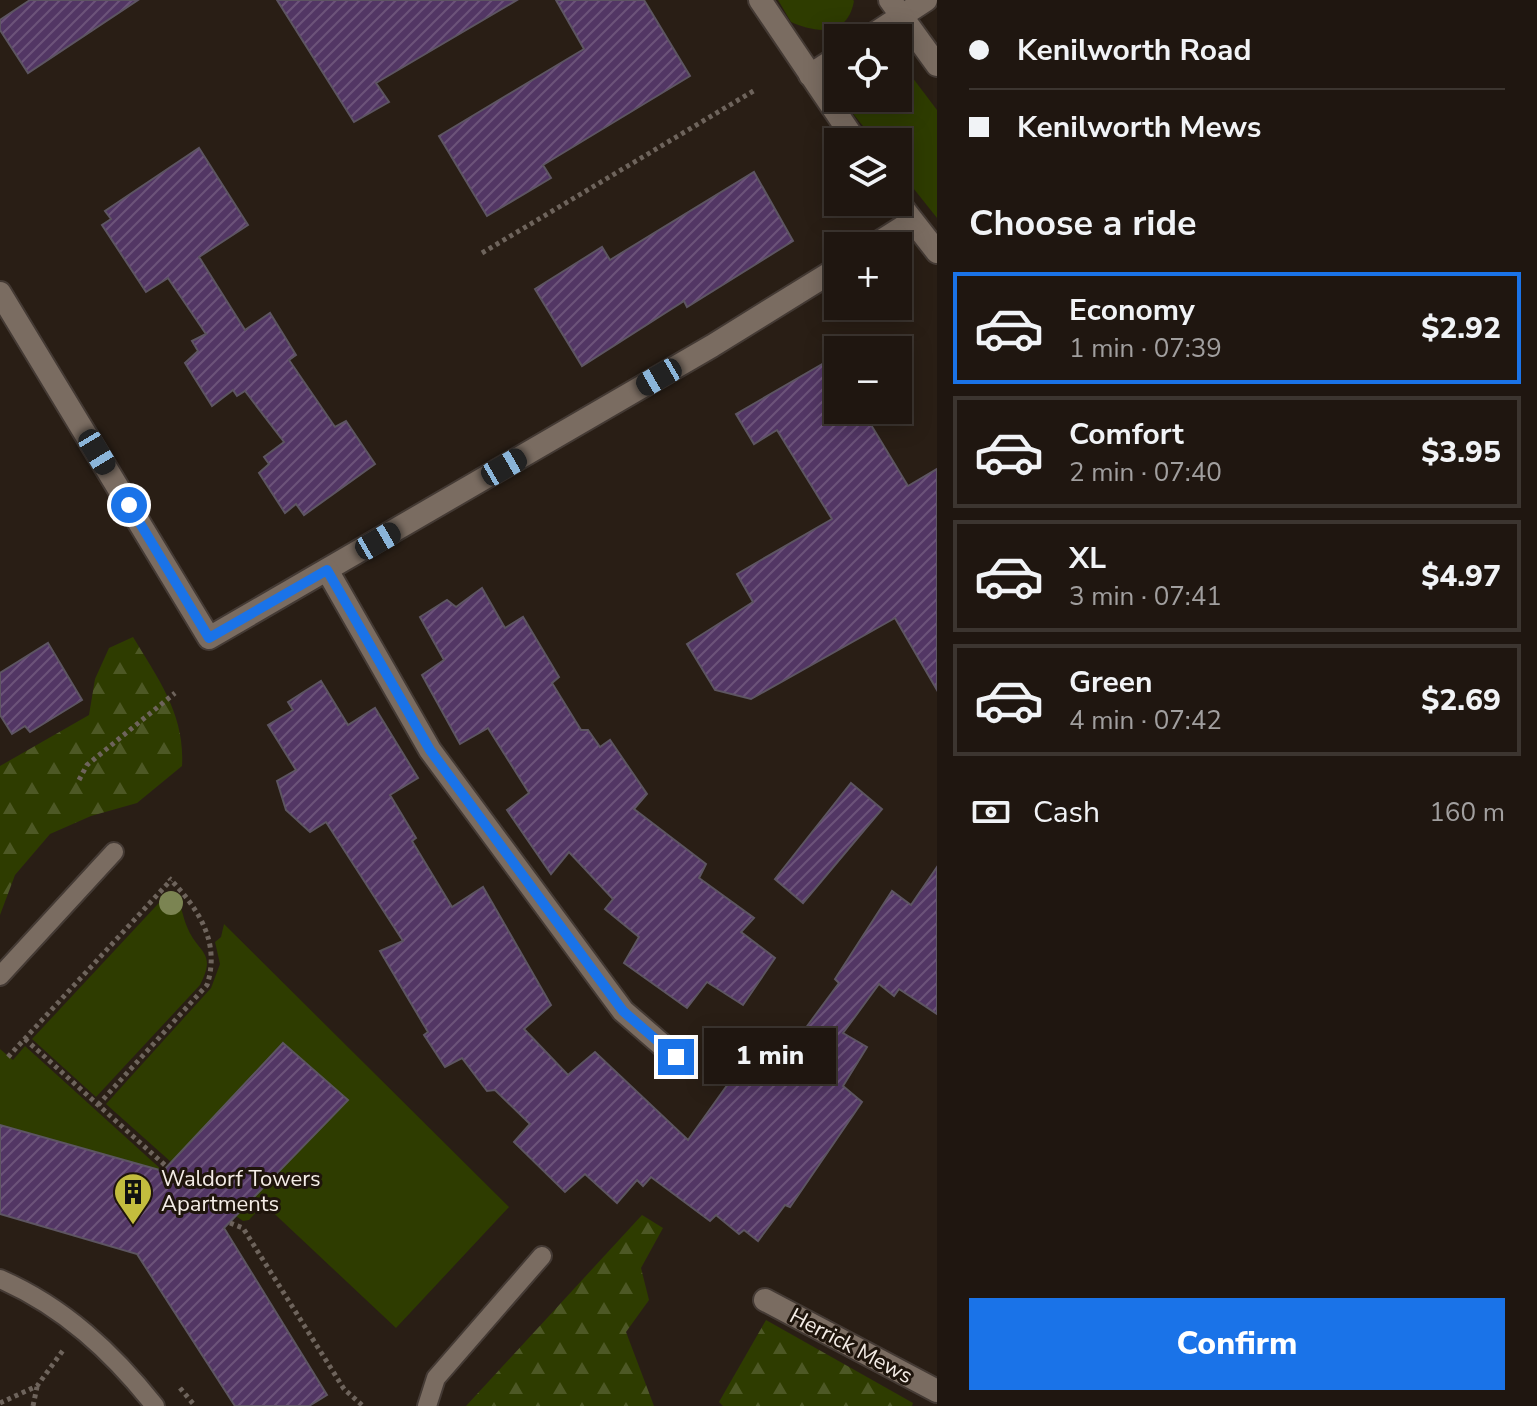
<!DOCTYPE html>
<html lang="en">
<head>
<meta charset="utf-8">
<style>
	:root { --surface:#1f1610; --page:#271f19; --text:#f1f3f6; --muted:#a19f9f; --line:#3c3530; --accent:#1a73e8 }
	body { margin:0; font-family:"Nunito Sans",sans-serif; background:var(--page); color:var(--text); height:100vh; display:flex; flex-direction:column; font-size:30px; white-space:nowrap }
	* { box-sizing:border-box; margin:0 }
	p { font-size:26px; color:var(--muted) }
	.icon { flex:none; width:44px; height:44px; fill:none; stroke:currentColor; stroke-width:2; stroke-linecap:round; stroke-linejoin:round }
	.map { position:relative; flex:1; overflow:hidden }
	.side { display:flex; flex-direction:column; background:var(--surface); width:600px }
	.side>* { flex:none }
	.top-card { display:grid; align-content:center; height:176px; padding:0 32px; background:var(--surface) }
	.buttons { position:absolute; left:824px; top:24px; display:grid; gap:16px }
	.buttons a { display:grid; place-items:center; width:88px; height:88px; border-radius:0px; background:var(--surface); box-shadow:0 4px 20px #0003,0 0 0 2px var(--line); font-size:40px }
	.end { position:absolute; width:36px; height:36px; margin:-18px; border:10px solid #1a73e8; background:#fff; box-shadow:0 0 0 4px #fff }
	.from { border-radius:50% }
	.bubble { position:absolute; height:56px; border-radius:0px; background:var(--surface); box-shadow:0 4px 20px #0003,0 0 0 2px var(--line); font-size:26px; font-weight:800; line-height:56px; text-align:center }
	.car { position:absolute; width:24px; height:48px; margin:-24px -12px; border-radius:10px; box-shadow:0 0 6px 2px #0007; background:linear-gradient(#222 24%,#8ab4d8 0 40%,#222 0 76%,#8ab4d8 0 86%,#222 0) }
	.top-card b { display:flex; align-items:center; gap:28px; height:76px; font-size:30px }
	.top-card b+b { border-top:2px solid var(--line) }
	.top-card i { width:20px; height:20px; background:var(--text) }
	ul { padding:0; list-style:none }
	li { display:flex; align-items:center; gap:24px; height:112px; margin:0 16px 12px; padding:0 16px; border:4px solid var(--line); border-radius:0px }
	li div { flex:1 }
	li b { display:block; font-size:30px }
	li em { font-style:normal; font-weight:800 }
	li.selected { border-color:var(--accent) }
	li>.icon { width:72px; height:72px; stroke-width:1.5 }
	h2 { padding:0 32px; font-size:36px; line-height:96px }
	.pay { display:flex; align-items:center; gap:20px; height:88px; padding:0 32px; font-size:30px }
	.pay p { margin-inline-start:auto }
	.button { display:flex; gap:16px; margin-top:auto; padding:16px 32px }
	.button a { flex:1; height:92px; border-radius:0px; background:var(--accent); color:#fff; font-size:32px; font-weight:800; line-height:92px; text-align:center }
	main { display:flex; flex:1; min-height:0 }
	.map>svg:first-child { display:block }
	.grass { fill:#2e3c00 }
	.forest { fill:url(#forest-firs) }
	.building { fill:url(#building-hatch); stroke:#5d5562; stroke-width:2 }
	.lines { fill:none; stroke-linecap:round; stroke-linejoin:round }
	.service-casing { stroke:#443a34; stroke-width:22 }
	.minor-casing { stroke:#443a34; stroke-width:26 }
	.secondary-casing { stroke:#443a34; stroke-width:26 }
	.path { stroke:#6e645c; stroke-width:5; stroke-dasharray:4 4; stroke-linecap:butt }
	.service { stroke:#7a6c61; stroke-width:18 }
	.minor { stroke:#7a6c61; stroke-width:22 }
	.secondary { stroke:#7a6c61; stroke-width:22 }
	.tree { fill:#7b8452 }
	.route { stroke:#1a73e8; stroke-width:10 }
	.labels { text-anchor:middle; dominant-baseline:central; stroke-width:6; stroke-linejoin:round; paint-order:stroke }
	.poi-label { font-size:22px; fill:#f4ece6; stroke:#1f150c; text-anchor:start }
	.street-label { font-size:22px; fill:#f4ece6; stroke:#1f150c }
</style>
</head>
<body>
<main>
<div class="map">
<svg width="937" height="1406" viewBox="0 0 937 1406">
	<defs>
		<pattern id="forest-firs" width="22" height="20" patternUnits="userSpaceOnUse" patternTransform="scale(2)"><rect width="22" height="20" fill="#2e3c00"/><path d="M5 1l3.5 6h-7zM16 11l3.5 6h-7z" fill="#4d5825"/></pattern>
		<pattern id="building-hatch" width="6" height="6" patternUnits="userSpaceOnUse" patternTransform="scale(2)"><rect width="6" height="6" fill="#523664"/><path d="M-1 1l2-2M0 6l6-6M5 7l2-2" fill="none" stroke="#6c537a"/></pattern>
	</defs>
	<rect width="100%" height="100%" fill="#291e15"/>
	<g class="grass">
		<path d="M778 0H853L854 1C848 36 818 34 791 22Z"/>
		<path d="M903 65 937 110V218L898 169V142H876L850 110 865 98H898V70Z"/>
		<path d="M170 891C183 904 181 913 188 929 199 954 217 952 200 985L96 1097 32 1039Z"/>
		<path d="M224 924 509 1207 396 1328 264 1204 249 1220 243 1221 236 1216 347 1100 283 1043 171 1162 106 1104 211 988 220 964 215 942 221 937Z"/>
		<path d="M25 1046 163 1171 0 1125V1049L13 1060Z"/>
	</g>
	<g class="forest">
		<path d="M133 637C159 680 185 715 182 766L137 803 91 816 50 834 15 875 0 915V766L89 715 95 679 109 648Z"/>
		<path d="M642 1215 663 1228 641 1268 649 1300 626 1332 654 1406H466Z"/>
		<path d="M766 1320 913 1403 912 1406H723L719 1402Z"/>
	</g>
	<g class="building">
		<path d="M30 0H138L28 73 0 30V20Z"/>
		<path d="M277 0H517L376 83 389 102 354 122Z"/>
		<path d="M556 0H644L690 76 543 165 551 178 487 216 439 136 584 49Z"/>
		<path d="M199 148 248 225 199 257 245 330 270 313 296 355 289 360 335 427 346 421 375 464 304 515 296 504 285 513 259 473 269 464 264 457 284 442 245 391 237 396 233 390 212 406 185 363 198 351 192 341 206 334 168 278 146 292 102 225 111 219 105 211Z"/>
		<path d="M754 172 793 241 687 307 684 301 582 366 535 289 602 247 610 260Z"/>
		<path d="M838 355V410H862L908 486 937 469V690L895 618 751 699 715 690 687 644 753 602 737 574 832 519 777 430 754 444 736 414Z"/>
		<path d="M482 588 505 628 523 617 559 677 552 683 581 730H588L600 747 610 740 647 794 634 809 706 864 699 878 754 918 741 932 775 958 743 1005 707 982 687 1008 624 963 639 937 605 909 613 899 569 852 551 874 507 810 529 793 488 728 460 744 422 675 444 660 420 617 447 600 456 607Z"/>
		<path d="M48 643 82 700 30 732 25 726 12 734 0 715V673Z"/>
		<path d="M321 681 348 725 375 708 418 778 390 795 416 838 412 841 452 907 483 887 505 925 551 1005 524 1029 568 1075 595 1052 688 1140 766 1031 791 1048 839 983 835 979 892 891 911 905 937 867V1014L899 989 894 996 879 984 843 1033 867 1047 843 1086 862 1102 790 1207 785 1205 758 1241 744 1230 739 1234 716 1215 710 1221 651 1177 643 1186 637 1180 617 1203 585 1174 565 1192 514 1142 530 1124 495 1090 487 1091 462 1058 445 1067 424 1035 428 1032 380 951 403 941 326 822 310 832 286 810 277 781 296 770 268 725 293 710 288 702Z"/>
		<path d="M851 783 882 809 803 903 775 879Z"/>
		<path d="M283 1043 348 1100 224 1228 327 1395 309 1406H235L137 1254 0 1214V1125L163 1171Z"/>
	</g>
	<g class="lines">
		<defs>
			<g id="service">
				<path d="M0 976 114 852"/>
				<path d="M0 1279C64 1307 112 1352 155 1406"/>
				<path d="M427 1406 436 1378 542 1256"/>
			</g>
			<g id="minor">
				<path d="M868 38 926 0"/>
				<path d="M810 75 838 57"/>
				<path d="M873 246 911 222"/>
				<path d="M0 293 209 638 712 346 838 268"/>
				<path d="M327 570 430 750 623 1011 676 1057"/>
				<path d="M765 1300 937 1391"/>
			</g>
			<g id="secondary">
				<path d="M760 0 856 142"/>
				<path d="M890 0 937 65"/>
				<path d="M898 202 937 252"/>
			</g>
		</defs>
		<use href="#service" class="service-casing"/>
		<use href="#minor" class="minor-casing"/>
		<use href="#secondary" class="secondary-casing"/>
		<g class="path">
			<path d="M482 253 755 90"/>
			<path d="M79 780 87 765 175 693"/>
			<path d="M25 1039 167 1167"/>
			<path d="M8 1057 171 880"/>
			<path d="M98 1105 207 985C221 942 198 908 169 878"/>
			<path d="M230 1223 243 1228 344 1389 363 1406"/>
			<path d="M180 1388 195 1406"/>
			<path d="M0 1403 37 1386 64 1349"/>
			<path d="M33 1406 37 1387"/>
		</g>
		<use href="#service" class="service"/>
		<use href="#minor" class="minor"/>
		<use href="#secondary" class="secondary"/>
	</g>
	<circle class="tree" cx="171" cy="903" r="12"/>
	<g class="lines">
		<path class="route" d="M129 505 209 638 327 570 430 750 623 1011 676 1057"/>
	</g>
	<defs>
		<symbol id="building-pin" viewBox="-11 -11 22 30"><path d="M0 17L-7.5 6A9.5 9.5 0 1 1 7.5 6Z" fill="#c3bd3e" stroke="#1f150c"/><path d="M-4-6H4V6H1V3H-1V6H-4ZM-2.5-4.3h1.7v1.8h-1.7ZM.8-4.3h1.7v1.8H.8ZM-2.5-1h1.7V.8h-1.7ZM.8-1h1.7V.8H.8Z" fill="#111"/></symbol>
	</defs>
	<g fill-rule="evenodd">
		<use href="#building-pin" x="111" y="1170" width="44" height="60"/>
	</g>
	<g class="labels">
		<g class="poi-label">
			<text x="161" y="1179">Waldorf Towers<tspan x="161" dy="25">Apartments</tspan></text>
		</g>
		<g class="street-label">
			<text transform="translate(851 1346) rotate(28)">Herrick Mews</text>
		</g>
	</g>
</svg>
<div class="buttons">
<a><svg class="icon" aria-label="locate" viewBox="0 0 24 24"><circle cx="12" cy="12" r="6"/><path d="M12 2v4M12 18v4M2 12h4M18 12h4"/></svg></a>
<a><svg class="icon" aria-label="layers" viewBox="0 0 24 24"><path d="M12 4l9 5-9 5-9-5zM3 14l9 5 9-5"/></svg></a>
<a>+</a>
<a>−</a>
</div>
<i class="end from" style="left:129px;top:505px"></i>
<i class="end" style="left:676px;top:1057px"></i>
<div class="bubble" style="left:704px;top:1028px;width:132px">1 min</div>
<i class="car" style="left:659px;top:377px;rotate:240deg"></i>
<i class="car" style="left:97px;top:452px;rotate:149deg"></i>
<i class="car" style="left:504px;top:467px;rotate:60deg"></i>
<i class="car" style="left:378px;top:541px;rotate:60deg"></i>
</div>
<section class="side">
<div class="top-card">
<b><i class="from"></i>Kenilworth Road</b>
<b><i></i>Kenilworth Mews</b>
</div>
<h2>Choose a ride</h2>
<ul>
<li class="selected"><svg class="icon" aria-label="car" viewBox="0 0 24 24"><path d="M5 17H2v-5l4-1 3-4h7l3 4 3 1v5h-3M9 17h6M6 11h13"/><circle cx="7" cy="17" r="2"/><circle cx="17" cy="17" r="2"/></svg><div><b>Economy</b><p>1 min · 07:39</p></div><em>$2.92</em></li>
<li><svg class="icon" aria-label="car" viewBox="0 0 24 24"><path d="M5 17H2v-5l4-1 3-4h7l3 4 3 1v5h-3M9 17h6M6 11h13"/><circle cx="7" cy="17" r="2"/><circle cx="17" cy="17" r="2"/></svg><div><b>Comfort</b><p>2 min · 07:40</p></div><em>$3.95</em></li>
<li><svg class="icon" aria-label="car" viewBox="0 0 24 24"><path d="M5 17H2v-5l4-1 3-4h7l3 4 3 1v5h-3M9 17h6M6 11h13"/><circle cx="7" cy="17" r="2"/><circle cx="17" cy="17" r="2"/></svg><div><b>XL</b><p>3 min · 07:41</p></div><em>$4.97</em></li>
<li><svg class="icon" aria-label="car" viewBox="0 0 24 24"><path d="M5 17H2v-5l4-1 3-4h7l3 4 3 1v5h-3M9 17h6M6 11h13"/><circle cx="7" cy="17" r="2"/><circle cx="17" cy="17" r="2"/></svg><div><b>Green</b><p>4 min · 07:42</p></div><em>$2.69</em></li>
</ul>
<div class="pay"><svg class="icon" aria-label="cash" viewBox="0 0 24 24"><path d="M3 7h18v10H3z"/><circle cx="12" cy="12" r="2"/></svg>Cash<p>160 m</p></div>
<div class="button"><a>Confirm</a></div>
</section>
</main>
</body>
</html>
